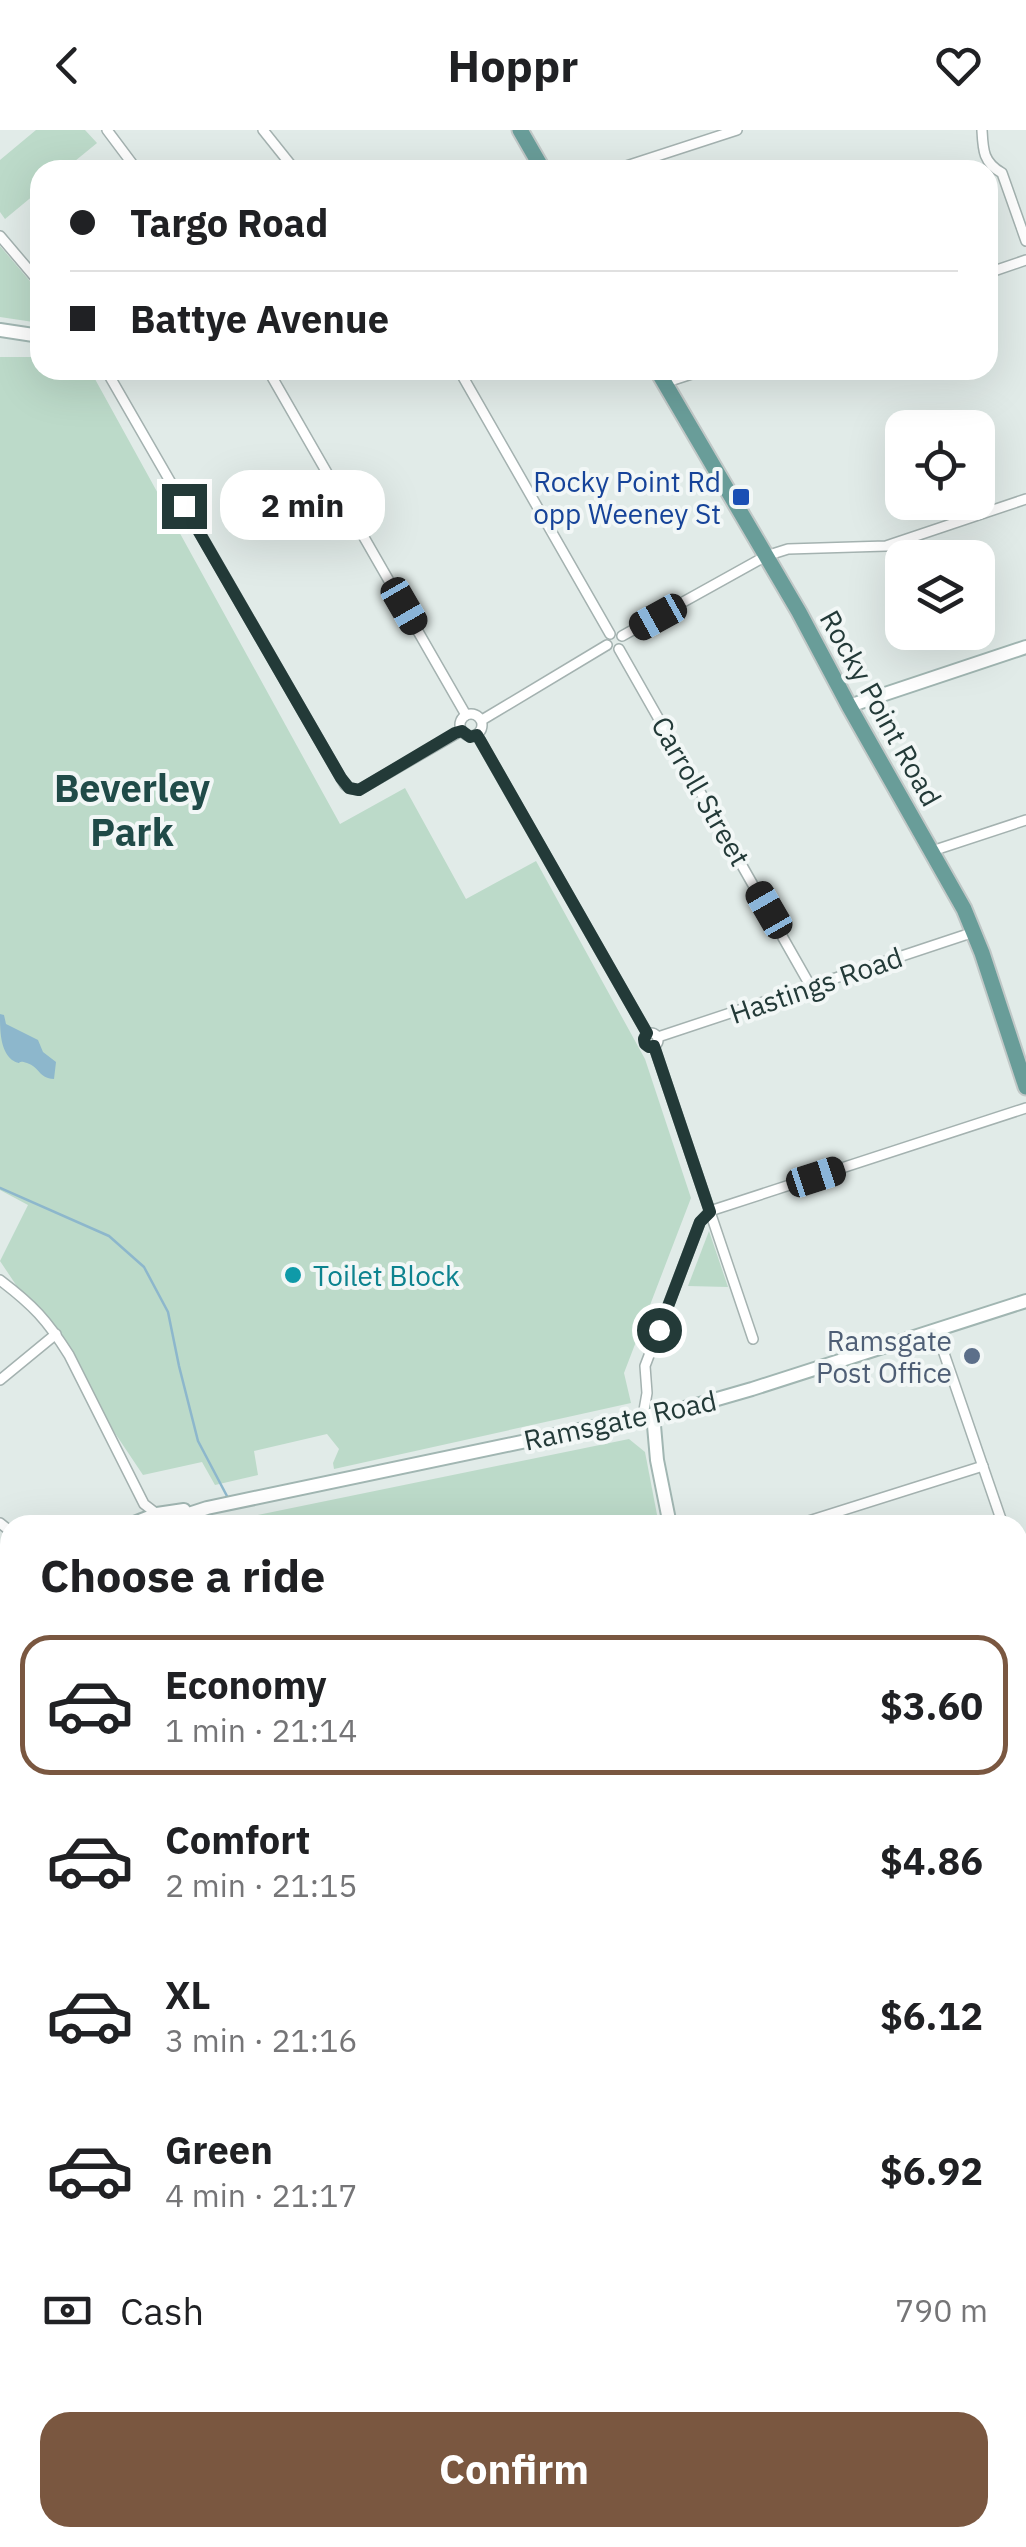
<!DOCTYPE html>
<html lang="en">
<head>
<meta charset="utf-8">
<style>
	:root { --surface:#fff; --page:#f6f6f6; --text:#202124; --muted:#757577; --line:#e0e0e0; --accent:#7a5740 }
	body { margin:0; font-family:"IBM Plex Sans",sans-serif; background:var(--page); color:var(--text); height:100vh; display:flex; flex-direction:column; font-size:38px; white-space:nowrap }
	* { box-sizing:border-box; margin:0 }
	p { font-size:32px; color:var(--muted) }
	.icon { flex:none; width:55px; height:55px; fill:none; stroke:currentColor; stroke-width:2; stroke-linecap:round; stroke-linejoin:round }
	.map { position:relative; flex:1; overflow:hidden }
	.sheet { position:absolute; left:0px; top:1385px; width:1028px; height:1032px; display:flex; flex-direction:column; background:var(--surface); border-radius:30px 30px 0 0; box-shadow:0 10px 40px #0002 }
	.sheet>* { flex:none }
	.guide { position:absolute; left:30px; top:30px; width:968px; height:220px; border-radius:30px; box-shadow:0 10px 40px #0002; display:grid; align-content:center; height:220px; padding:0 40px; background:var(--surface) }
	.fabs { position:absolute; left:885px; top:280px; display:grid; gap:20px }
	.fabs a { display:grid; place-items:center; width:110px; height:110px; border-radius:20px; background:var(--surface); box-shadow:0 10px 40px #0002; font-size:50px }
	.end { position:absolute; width:45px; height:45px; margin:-22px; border:12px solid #233a38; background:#fff; box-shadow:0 0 0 5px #fff }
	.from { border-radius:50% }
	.bubble { position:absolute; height:70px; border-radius:30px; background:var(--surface); box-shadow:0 10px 40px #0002; font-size:32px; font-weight:700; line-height:70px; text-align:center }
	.car { position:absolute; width:30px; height:60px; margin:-30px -15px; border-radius:12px; box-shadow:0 0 8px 2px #0007; background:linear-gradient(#222 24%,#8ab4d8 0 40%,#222 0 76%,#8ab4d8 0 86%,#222 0) }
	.guide b { display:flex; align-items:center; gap:35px; height:95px; font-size:38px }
	.guide b+b { border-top:2px solid var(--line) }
	.guide i { width:25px; height:25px; background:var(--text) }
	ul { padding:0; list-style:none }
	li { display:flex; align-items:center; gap:30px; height:140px; margin:0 20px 15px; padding:0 20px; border:5px solid transparent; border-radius:30px }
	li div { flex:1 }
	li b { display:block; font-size:38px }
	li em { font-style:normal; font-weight:700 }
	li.active { border-color:var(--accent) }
	li>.icon { width:90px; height:90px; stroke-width:1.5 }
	h2 { padding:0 40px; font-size:45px; line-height:120px }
	.pay { display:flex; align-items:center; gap:25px; height:110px; padding:0 40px; font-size:38px }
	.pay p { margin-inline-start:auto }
	.cta { display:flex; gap:20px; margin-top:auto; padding:20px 40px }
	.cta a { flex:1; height:115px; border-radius:30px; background:var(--accent); color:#fff; font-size:40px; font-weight:700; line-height:115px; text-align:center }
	header { display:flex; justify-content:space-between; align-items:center; height:130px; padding:0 40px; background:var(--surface); font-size:45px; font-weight:700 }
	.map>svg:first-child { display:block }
	.green { fill:#bcdac9 }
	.water { fill:#8db7cc }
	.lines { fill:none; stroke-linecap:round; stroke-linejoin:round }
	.stream { stroke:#8db7cc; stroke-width:2.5 }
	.street-casing { stroke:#a4b2b0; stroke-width:12 }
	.secondary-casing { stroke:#a1b6b2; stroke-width:16 }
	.primary-casing { stroke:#c1c8c7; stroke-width:19 }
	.street { stroke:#fff; stroke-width:9 }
	.secondary { stroke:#fff; stroke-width:12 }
	.primary { stroke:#699d99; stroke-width:15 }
	.route { stroke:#233a38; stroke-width:12 }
	.transit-dot { fill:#1a4fb4; stroke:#f2f7f6; stroke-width:4 }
	.culture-dot { fill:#0f9aa8; stroke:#f2f7f6; stroke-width:4 }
	.service-dot { fill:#5c6f8a; stroke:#f2f7f6; stroke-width:4 }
	.labels { text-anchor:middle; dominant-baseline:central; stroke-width:8; stroke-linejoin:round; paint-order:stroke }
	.transit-label { font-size:28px; fill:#164399; stroke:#f2f7f6; text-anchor:end }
	.street-label { font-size:28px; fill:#233a38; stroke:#f2f7f6 }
	.culture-label { font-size:28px; fill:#0d838f; stroke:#f2f7f6; text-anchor:start }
	.service-label { font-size:28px; fill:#4e5e75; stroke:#f2f7f6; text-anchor:end }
	.district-label { font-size:38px; font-weight:bold; fill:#204b48; stroke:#f2f7f6 }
</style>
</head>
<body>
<header><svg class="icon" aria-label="back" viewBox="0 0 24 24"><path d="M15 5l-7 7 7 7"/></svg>Hoppr<svg class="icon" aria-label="heart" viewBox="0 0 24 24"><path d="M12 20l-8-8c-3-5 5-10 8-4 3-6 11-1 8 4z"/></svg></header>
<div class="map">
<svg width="1026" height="2417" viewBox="0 0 1026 2417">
	<rect width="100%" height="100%" fill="#e1ebe8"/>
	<g class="green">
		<path d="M36 0H85L97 13 64 40H40V60L5 89 0 82V30Z"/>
		<path d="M0 116 40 163V193L0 187Z"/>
		<path d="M0 227H40V240H90L340 694 405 658 466 769 536 731 645 929 691 1068 624 1243 631 1273 334 1339 333 1333 339 1319 327 1304 254 1321 258 1345 215 1355 202 1332 143 1345 0 1131 28 1075 0 1060Z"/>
		<path d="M709 1101 728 1157 688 1156Z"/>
		<path d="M629 1309 645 1322 659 1395H247L243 1388Z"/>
	</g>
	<g class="water">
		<path d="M0 884 4 885 6 894 38 910 43 922 56 932 54 949C38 948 41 938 27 933 15 929 24 937 12 930 0 920 0 900 0 884Z"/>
		<path d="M10 1854V2408H702L701 2417H0V1864Z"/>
	</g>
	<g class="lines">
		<g class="stream">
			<path d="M0 1058 109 1106 144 1137 168 1182 179 1236 198 1311 228 1368"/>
			<path d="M240 1390 242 1395"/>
		</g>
		<defs>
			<g id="street">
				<path d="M107 0 137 40"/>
				<path d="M263 0 295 40"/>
				<path d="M982 0C983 20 983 32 1002 43L1026 111"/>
				<path d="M614 40 737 0"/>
				<path d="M0 106 40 153"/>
				<path d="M988 143 1026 130"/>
				<path d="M106 240 345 655 349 658 359 660 461 601"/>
				<path d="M268 240 466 585"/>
				<path d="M459 240 610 504"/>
				<path d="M664 253 704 240"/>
				<path d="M622 506 766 426 788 419 886 416 1026 369"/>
				<path d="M619 519 811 857"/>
				<circle cx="471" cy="595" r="11"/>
				<path d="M482 590 607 515"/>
				<path d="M477 605 647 903"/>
				<path d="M932 721 1026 690"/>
				<circle cx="651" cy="910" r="7"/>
				<path d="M658 907 974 802"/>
				<path d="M654 916 753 1209"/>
				<path d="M0 1150C33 1175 47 1190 69 1225L144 1374 157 1384"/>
				<path d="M936 1200 1003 1395"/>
				<path d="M0 1250 56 1204"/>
				<path d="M643 1286 647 1263 645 1236 700 1092 710 1081 1026 978"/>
				<path d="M0 1393 10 1401"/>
				<path d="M796 1395 983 1336"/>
				<path d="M1018 1440 1025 1463"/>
				<path d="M0 1597 10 1602"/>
				<path d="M1018 1615 1026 1612"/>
				<path d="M1018 1765 1026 1762"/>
				<path d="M1018 1919 1026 1916"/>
				<path d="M1018 2073 1026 2070"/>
				<path d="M1018 2225 1026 2223"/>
				<path d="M1018 2395 1026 2392"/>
				<path d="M943 2417 975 2408"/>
			</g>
			<g id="secondary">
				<path d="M0 200 40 206"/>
				<path d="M849 576 1026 517"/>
				<path d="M653 1284 657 1330 670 1395"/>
				<path d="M129 1395 157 1384 184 1380"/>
				<path d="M155 1395 207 1378 693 1276 752 1259 1026 1171"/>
				<path d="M0 1461 10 1456"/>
				<path d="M0 1472 10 1466"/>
				<path d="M827 2417 828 2408"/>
			</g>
			<g id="primary">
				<path d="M520 0 543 40"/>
				<path d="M657 240 799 482 849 576 964 779 982 823 1026 957"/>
			</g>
		</defs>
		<use href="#street" class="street-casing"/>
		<use href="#secondary" class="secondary-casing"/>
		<use href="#primary" class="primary-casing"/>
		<use href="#street" class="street"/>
		<use href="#secondary" class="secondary"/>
		<use href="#primary" class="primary"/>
	</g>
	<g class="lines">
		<path class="route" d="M184 376 341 648 349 658 359 660 455 603 462 601 470 607 477 605 480 610 647 903 644 909 645 914 649 917 654 916 710 1082 700 1092 659 1200"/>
	</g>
	<rect class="transit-dot" x="731" y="357" width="20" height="20" rx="5"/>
	<circle class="culture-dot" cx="293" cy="1145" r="10"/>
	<circle class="service-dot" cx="972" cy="1226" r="10"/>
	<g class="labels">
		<g class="transit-label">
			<text x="721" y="351">Rocky Point Rd<tspan x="721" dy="32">opp Weeney St</tspan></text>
		</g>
		<g class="street-label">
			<text transform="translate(881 578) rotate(61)">Rocky Point Road</text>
			<text transform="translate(701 661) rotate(60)">Carroll Street</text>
			<text transform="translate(816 855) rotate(-19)">Hastings Road</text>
			<text transform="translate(620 1290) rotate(-12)">Ramsgate Road</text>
		</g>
		<g class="culture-label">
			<text x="313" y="1145">Toilet Block</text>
		</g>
		<g class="service-label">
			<text x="952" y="1210">Ramsgate<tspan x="952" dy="32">Post Office</tspan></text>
		</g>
		<g class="district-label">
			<text x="132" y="657">Beverley<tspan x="132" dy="44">Park</tspan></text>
		</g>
	</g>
</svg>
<div class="fabs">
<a><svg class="icon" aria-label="locate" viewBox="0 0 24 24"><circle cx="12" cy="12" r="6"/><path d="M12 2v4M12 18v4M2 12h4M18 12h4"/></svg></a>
<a><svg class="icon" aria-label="layers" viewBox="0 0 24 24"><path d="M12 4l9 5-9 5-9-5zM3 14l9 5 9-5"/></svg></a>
</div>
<i class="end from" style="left:659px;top:1200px"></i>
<i class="end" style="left:184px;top:376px"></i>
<div class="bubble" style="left:220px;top:340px;width:165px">2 min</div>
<i class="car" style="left:404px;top:476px;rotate:150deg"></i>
<i class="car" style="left:658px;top:487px;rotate:241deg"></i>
<i class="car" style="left:769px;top:780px;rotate:330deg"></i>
<i class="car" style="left:816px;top:1047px;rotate:72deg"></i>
<div class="guide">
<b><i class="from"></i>Targo Road</b>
<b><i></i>Battye Avenue</b>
</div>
<section class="sheet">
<h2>Choose a ride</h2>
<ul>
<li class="active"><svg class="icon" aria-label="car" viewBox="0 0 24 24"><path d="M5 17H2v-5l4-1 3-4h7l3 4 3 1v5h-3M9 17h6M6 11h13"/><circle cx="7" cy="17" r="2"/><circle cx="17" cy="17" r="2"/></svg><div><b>Economy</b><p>1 min · 21:14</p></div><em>$3.60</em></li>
<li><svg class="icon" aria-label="car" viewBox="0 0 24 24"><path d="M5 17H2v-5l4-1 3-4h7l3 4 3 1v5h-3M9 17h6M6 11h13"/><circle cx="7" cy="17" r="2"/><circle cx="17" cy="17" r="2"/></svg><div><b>Comfort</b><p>2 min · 21:15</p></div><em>$4.86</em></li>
<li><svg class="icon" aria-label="car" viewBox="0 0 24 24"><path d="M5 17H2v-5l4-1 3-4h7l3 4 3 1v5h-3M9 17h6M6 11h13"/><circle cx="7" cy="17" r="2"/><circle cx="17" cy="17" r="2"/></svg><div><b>XL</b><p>3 min · 21:16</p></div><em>$6.12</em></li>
<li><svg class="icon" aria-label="car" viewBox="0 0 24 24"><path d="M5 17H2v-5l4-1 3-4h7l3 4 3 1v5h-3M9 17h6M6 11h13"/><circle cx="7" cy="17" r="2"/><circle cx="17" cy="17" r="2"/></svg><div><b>Green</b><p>4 min · 21:17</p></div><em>$6.92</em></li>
</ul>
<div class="pay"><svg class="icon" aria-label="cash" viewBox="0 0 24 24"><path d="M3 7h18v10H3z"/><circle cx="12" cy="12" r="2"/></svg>Cash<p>790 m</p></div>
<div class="cta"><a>Confirm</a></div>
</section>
</div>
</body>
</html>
